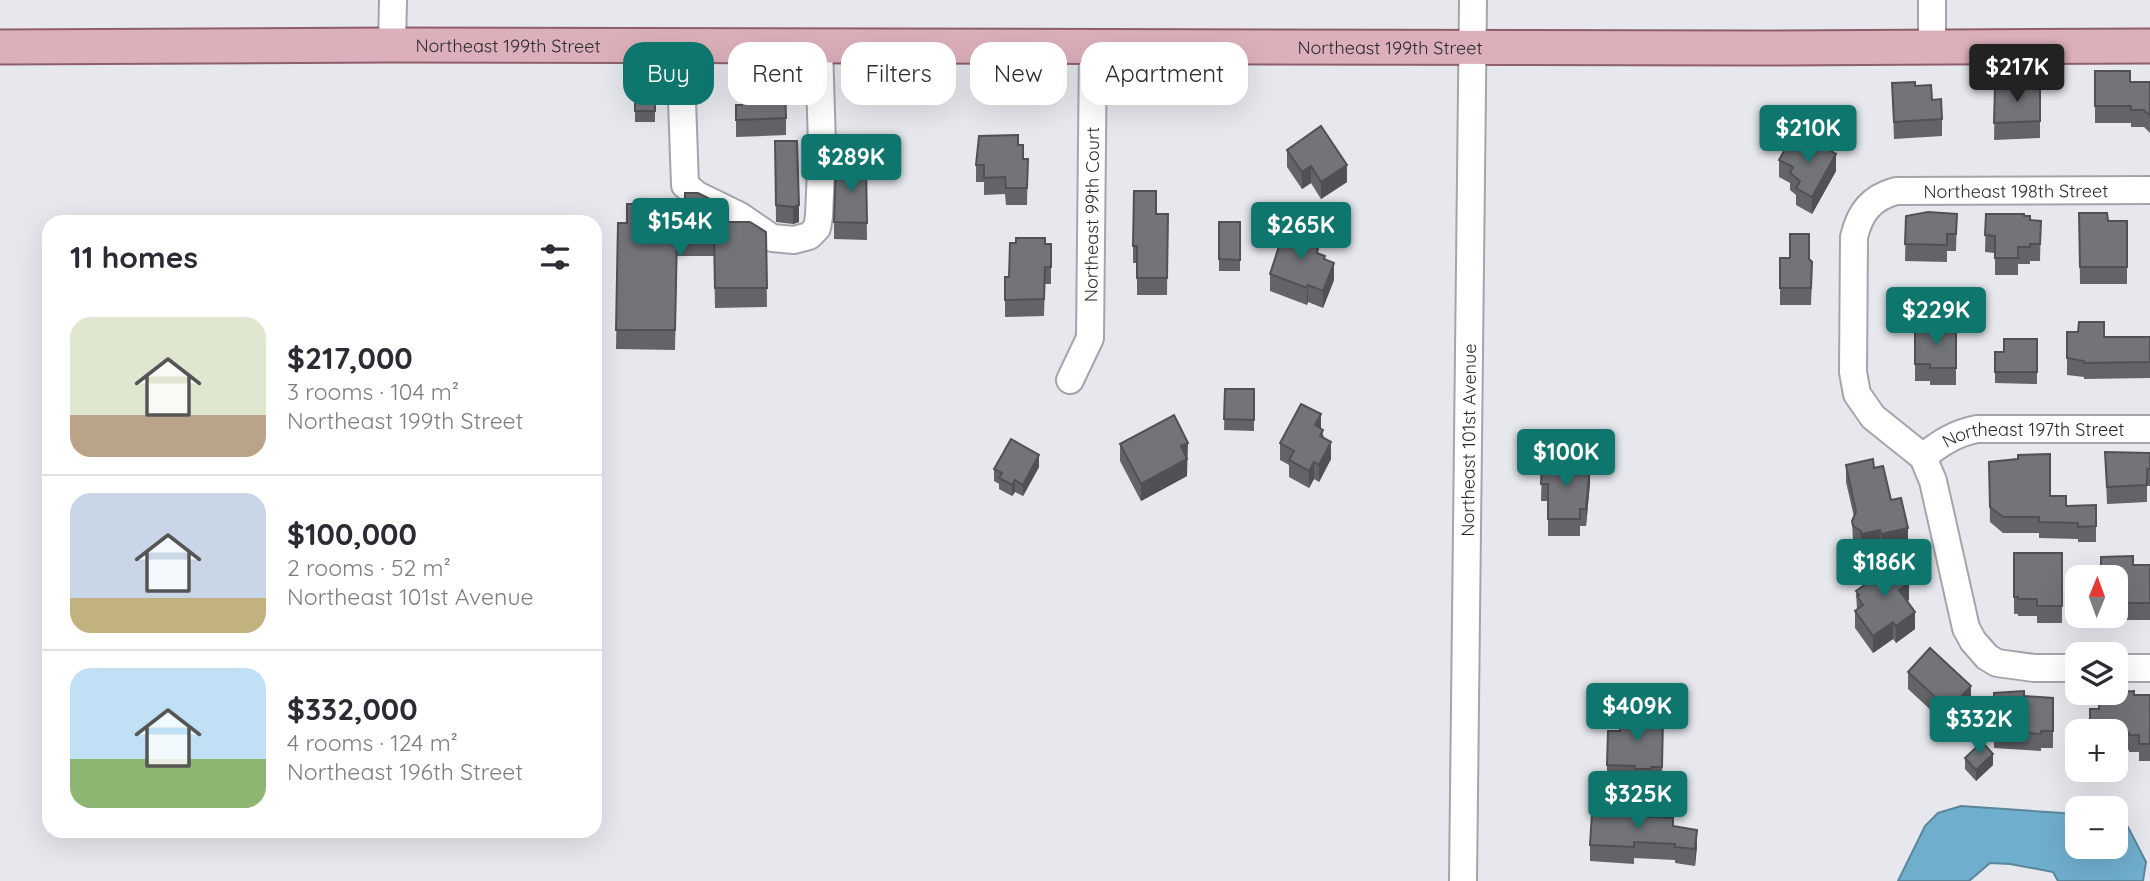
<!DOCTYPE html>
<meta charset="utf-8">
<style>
:root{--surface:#fff;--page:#f2f2f3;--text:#2b2b33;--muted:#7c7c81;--line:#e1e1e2;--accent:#0f766e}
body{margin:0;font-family:Quicksand,sans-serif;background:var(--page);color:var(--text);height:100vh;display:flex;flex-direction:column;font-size:26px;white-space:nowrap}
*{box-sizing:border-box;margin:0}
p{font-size:23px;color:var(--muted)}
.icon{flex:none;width:38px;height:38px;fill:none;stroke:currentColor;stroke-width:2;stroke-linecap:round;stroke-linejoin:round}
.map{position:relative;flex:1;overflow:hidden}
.details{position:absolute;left:42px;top:215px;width:560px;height:623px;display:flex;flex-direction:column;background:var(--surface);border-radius:21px;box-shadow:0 7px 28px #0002}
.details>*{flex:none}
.guide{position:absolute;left:623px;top:42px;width:665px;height:63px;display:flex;gap:14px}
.needle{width:46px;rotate:1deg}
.fabs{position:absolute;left:2065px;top:565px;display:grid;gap:14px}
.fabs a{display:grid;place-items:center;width:63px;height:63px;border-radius:14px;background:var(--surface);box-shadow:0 7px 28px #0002;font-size:35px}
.price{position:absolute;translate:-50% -60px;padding:0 16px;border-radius:7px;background:var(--accent);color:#fff;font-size:23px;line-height:46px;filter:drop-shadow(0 2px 4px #0008)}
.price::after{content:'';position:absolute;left:50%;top:42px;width:21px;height:16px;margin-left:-10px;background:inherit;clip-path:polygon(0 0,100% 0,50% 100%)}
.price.active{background:#222;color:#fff}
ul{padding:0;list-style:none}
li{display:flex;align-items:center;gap:21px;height:175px;padding:0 28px}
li+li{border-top:2px solid var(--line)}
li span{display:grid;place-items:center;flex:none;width:196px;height:140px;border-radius:21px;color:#555}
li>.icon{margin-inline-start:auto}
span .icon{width:84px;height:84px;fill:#fffc;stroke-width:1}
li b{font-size:30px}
h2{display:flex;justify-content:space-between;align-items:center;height:84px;padding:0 28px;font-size:30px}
.pill{padding:0 24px;border-radius:21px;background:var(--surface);box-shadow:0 7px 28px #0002;font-size:24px;line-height:63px}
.pill.active{background:var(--accent);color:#fff}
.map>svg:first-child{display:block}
.water{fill:#70aecd;stroke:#5b869c;stroke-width:2}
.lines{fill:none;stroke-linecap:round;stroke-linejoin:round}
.minor-casing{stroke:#a4a5ab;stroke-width:30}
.major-casing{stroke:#8e5f6b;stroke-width:37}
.minor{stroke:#fff;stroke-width:26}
.major{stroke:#dcb0bb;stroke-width:33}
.wall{fill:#626468}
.shaded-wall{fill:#505155}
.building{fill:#727479;stroke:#505155;stroke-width:2}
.labels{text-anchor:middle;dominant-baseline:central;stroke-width:7;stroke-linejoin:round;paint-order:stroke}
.street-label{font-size:18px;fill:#29292b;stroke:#f4f5fb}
</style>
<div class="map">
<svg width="2150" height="881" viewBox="0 0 2150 881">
<rect width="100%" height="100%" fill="#e6e8ee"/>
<path class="water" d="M1961,806L2077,814V847H2116V821L2128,827L2146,862L2143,881H2058L2053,872L2010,864L1990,863L1969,881H1898L1925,826L1938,813Z"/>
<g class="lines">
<g class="minor-casing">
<g id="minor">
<path d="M392,45L393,0"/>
<path d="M680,45L685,185L697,195L740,216L772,238L794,240L809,236L817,228L819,216L822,146L819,46"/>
<path d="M1932,46V0"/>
<path id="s1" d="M1070,380L1090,338L1093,46"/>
<path id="s2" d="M1923,457C1940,443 1956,433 1977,429H2150"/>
<path id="s3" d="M2077,668H2034L1997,663L1987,657L1973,641L1966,628L1933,481L1923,457L1873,417L1857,394L1853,372L1854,237C1860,212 1871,198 1896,191L2150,190"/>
<path d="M2116,668H2150"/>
<path id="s4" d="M1463,881L1473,0"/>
</g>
</g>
<g class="major-casing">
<g id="major">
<path id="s5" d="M0,47L392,45L1759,48L2150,46"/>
</g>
</g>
<use href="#minor" class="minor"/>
<use href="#major" class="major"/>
</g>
<g class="wall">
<path d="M2095,71L2130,82H2150V133L2144,127H2131V123H2095Z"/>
<path d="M1892,83L1915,86L1932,100L1942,119V136L1894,139Z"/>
<path d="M741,84L786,118V135L736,137V105H741Z"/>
<path d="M1995,86L2040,87V138L1994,140Z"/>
<rect x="635" y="93" width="20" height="29"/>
<path d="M775,141L799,222L793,224L776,222Z"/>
<path d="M1018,145L1023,159H1028L1027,205H1006L1005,194L984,195V182H976V165Z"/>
<path d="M1287,150L1347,182L1321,199L1311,183L1302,189L1287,167Z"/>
<path d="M1779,160L1836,171L1812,214L1796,205V195L1790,190V183L1779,177Z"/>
<path d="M866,164L867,240L834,239V222Z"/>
<path d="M685,204L728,222L766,232L767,307L715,308L714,256H677L675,350L616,349L618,223H627Z"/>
<path d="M2079,213L2108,221H2127V284H2080Z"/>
<path d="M1156,214H1168L1167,295H1137V263H1133V246Z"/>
<path d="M1957,214L1956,251H1947V262L1905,261L1906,216Z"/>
<path d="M1986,214L2024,216L2030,220L2041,221L2040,261H2030V264H2018V275H1995V253L1985,252Z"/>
<rect x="1219" y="222" width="21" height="49"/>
<path d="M1045,244H1051V284H1045L1044,316L1005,317V277H1009Z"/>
<path d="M1307,244L1325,259L1334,280L1323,308L1308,302L1307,305L1270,291V274Z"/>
<path d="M1780,258L1809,259L1812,279L1811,305H1780Z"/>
<path d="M1915,327H1956V385H1930V381H1915Z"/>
<path d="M2067,332L2104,337H2150V378L2084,379V377L2067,375Z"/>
<path d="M2037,339V384L1995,383V352H2004Z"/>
<path d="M1225,389H1254V431L1224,430Z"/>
<path d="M1321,428L1331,459L1319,482L1314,479L1309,488L1289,477V465L1280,460V443Z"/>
<path d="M1120,444L1188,460H1187V476L1141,501L1120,461Z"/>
<path d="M2105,452L2150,453V486H2147V502L2107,504Z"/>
<path d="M1989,462L2066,506L2096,505V542H2078V539L2039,538V533H2003L1990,522Z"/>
<path d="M1542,463L1590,483L1586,526H1580V536H1548V501H1541Z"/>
<path d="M1846,465L1874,468L1891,500L1908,545L1881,551L1880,547L1861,551V548L1853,543L1852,521L1854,517L1846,482Z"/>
<path d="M1039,467L1023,496L1015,492L1012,496L999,489V484L994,481V469Z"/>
<path d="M2014,553H2062V623H2037V616H2018V614H2014Z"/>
<path d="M2133,565H2150V623V620H2124V614H2116V578Z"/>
<path d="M1875,572L1909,600L1907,601L1915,629L1896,643L1893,639L1873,653L1855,628V611L1857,610L1856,591L1875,577Z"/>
<path d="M1908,672L1971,703L1953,722L1950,719L1946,724L1908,689Z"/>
<path d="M1994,693L2053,698V748H2041V751L1994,748Z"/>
<path d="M2134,695H2150V761H2139V752H2129V750H2116V732L2099,709Z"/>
<path d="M1653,719H1663L1662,784H1651V786H1635V783L1607,782V765L1620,731L1624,728Z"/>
<path d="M1965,758L1993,765L1976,781L1965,769Z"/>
<path d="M1614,815L1673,826L1697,846L1695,866L1675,863V860L1634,858V864L1590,861V845Z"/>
</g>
<g class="shaded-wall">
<path d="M1836,154V171L1812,214V197Z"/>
<path d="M1347,165V182L1321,199V182Z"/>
<path d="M1311,166V183L1302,189V172Z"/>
<path d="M799,205V222L793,224V207Z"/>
<path d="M1334,263V280L1323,308V291Z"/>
<path d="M1308,285V302L1307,305V288Z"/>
<path d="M1321,414V431L1315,425Z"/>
<path d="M1331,442V459L1319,482V465Z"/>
<path d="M1188,443L1187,476L1141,501V484L1181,446Z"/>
<path d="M1039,455V467L1023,496V485Z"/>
<path d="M1314,462V479L1309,488V471Z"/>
<path d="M1590,466V483L1586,526V509Z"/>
<path d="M1015,480V492L1012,496V485Z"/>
<path d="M1908,528V545L1881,551V534Z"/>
<path d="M1880,530V547L1861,551V534Z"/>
<path d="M1909,583V600L1899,607V590Z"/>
<path d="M1915,612V629L1896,643V626Z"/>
<path d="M1893,622V639L1873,653V636Z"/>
<path d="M1971,686V703L1953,722V705Z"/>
<path d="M1950,702V719L1946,724V707Z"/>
<path d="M1993,754V765L1976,781V770Z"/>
<path d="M1697,830V846L1695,866V849Z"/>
</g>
<g class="building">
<path d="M2095,71H2130V82H2150V116L2144,110H2131V106H2095Z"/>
<path d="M1915,82V86L1931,85L1932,100L1941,99L1942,119L1894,122L1892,83Z"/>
<path d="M785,83L786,118L736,120V105H742L741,84Z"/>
<path d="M1995,86L2040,87V121L1994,123Z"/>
<rect x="635" y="93" width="20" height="18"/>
<path d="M1321,126L1347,165L1321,182L1311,166L1302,172L1287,150Z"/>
<path d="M1018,135V145H1023V159H1028L1027,188H1006L1005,177L984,178V165H976L979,136Z"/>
<path d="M1809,139L1836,154L1812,197L1796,188L1800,181L1790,173L1793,167L1779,160L1788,144L1801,151Z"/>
<path d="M775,141H797L799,205L793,207L776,205Z"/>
<path d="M866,164L867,223L834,222L836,165Z"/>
<path d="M1134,191H1156V214H1168L1167,278H1137V246H1133Z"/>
<path d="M685,193H698L728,208V222H750L766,232L767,288H715L714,236H677L675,330H616L618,223H627V204H685Z"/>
<path d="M1928,212L1957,214L1956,234H1947V245L1905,244L1906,216Z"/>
<path d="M2079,213H2107L2108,221H2127V267H2080Z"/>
<path d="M1986,214H2024V216H2030V220L2041,221L2040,244H2030V247H2018V258H1995V236L1985,235Z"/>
<path d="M1219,222H1240V260L1219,259Z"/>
<path d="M1285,228L1307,237L1305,243L1318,248L1317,253L1325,256L1324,259L1334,263L1323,291L1308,285L1307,288L1270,274Z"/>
<path d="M1790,234H1809V259L1812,262L1811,288H1780V258H1790Z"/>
<path d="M1016,238H1045V244H1051V267H1045L1044,299L1005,300V277H1009L1010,243H1016Z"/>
<path d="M2079,322H2104V337H2150V362L2084,363V361L2067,358V332H2078Z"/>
<path d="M1915,327H1956V368H1930V364H1915Z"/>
<path d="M2004,339H2037V372H1995V352H2004Z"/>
<path d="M1225,389H1254V420L1224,419Z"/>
<path d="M1301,404L1321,414L1315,425L1323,430L1320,436L1331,442L1319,465L1314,462L1309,471L1289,460L1294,451L1280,443Z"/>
<path d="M1174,415L1188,443L1181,446L1187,459L1141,484L1120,444Z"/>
<path d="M1011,439L1039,455L1023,485L1015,480L1012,485L999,478L1002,473L994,469Z"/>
<path d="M2105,452L2150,453V469H2147V485L2107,487Z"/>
<path d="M2050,454V496H2066V506L2096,505V526L2078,527V523L2039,522V517H2003L1990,507L1989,462L2018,459V455Z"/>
<path d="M1873,459L1874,468L1883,466L1891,500L1901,498L1908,528L1881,534L1880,530L1861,534V531L1853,526L1852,521L1856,512L1846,465Z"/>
<path d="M1542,463H1578L1590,466L1586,509H1580V519H1548V484H1541Z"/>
<path d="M2014,553H2062V606H2037V599H2018V597H2014Z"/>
<path d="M2133,556V565H2150V603H2124L2125,597H2116V578H2101V557Z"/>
<path d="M1894,559L1909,583L1899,590L1915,612L1896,626L1893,622L1873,636L1855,611L1863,605L1857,596L1859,595L1856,591L1877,576L1875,572Z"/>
<path d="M1930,648L1971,686L1953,705L1950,702L1946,707L1908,672Z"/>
<path d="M2024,691V696L2053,698V731H2041V734L1994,731V693Z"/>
<path d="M2134,691V695H2150V744H2139V735H2129V733L2090,732V709H2099V693Z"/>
<path d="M1625,716H1653V719H1663L1662,767H1651V769H1635V766L1607,765L1608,731H1620V728H1624Z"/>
<path d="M1982,742L1993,754L1976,770L1965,758Z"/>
<path d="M1601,810L1614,811V815L1673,818V826L1697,830L1695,849L1675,847V844L1634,842V847L1590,845L1592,813L1601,814Z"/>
</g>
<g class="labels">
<g class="street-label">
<text stroke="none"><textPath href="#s5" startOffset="508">Northeast 199th Street</textPath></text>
<text stroke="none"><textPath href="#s5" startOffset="1390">Northeast 199th Street</textPath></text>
<text stroke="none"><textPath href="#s3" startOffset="740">Northeast 198th Street</textPath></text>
<text stroke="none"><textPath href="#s1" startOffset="170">Northeast 99th Court</textPath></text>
<text stroke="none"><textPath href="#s2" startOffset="117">Northeast 197th Street</textPath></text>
<text stroke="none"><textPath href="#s4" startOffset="441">Northeast 101st Avenue</textPath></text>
</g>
</g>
</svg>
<div class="fabs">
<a><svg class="needle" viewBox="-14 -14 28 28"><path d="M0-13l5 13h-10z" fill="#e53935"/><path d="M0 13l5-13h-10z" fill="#7c7c81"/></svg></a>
<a><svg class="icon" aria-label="layers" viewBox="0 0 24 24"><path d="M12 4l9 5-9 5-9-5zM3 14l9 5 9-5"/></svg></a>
<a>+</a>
<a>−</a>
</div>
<b class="price active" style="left:2017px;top:104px">$217K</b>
<b class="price" style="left:1808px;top:165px">$210K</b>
<b class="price" style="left:851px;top:194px">$289K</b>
<b class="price" style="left:680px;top:258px">$154K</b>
<b class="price" style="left:1301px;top:262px">$265K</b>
<b class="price" style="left:1936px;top:347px">$229K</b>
<b class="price" style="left:1566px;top:489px">$100K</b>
<b class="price" style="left:1884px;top:599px">$186K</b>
<b class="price" style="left:1637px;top:743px">$409K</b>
<b class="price" style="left:1979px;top:756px">$332K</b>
<b class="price" style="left:1638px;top:831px">$325K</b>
<div class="guide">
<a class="pill active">Buy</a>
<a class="pill">Rent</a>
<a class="pill">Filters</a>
<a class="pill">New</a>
<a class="pill">Apartment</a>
</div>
<section class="details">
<h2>11 homes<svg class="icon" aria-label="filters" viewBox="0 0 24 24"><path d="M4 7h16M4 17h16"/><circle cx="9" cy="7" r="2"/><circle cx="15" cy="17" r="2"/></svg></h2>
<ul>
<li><span style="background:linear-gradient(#dfe7d0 70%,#b9a48a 0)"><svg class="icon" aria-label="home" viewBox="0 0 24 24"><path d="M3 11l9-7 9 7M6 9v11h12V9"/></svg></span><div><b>$217,000</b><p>3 rooms · 104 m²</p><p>Northeast 199th Street</p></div></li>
<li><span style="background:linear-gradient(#c9d6e8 75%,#c2b280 0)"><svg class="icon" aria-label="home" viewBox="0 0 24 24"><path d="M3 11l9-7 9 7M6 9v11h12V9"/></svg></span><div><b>$100,000</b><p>2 rooms · 52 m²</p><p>Northeast 101st Avenue</p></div></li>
<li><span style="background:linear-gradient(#bfe0f5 65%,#8fb573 0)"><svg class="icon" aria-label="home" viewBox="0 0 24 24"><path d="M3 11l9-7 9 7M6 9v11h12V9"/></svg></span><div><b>$332,000</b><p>4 rooms · 124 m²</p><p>Northeast 196th Street</p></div></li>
</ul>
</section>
</div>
